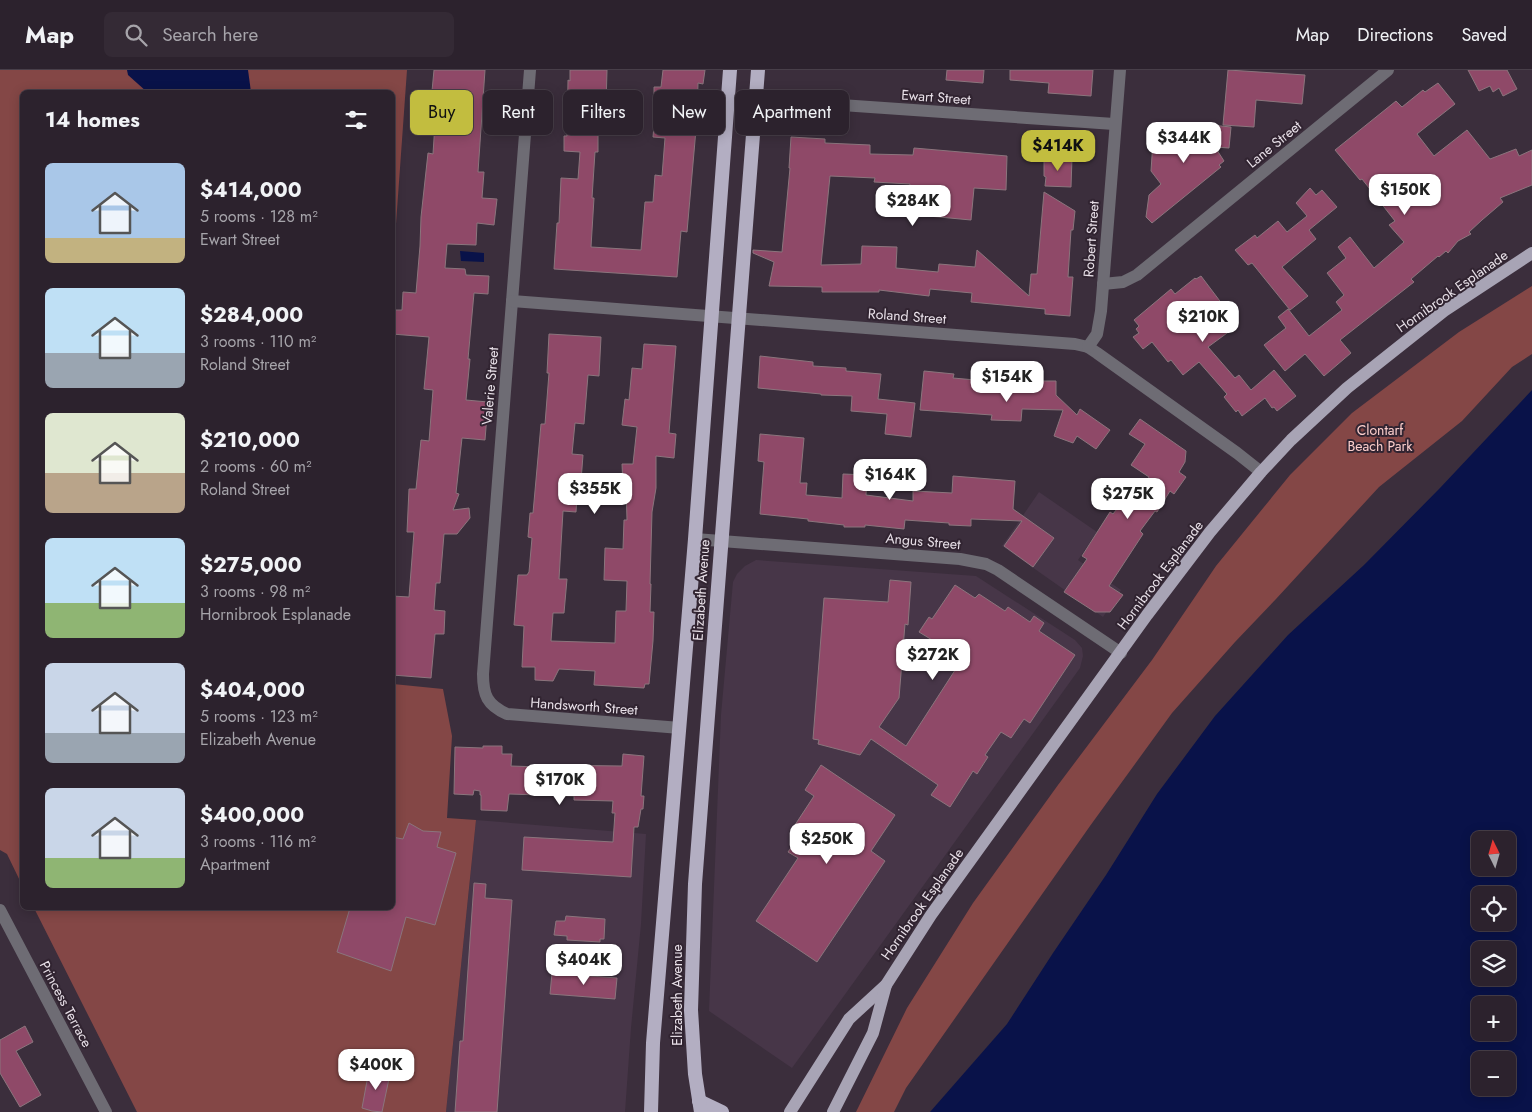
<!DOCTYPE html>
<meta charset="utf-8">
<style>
:root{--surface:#2c222d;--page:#342a35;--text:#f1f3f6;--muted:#a6a4aa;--line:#483f49;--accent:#c2bd3f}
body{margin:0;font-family:Jost,sans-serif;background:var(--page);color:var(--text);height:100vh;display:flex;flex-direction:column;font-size:19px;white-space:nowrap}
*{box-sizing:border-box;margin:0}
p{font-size:16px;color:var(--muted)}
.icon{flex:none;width:28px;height:28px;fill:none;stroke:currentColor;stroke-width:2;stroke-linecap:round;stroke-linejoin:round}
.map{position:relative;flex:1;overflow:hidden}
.side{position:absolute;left:20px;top:20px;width:375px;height:820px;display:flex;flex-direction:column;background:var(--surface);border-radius:8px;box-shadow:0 2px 12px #0003,0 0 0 1px var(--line)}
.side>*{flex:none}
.hud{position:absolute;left:410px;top:20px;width:475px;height:45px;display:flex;gap:10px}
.needle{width:32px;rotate:355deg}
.buttons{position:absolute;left:1471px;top:761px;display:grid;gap:10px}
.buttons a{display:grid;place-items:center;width:45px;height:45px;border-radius:8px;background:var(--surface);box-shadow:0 2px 12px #0003,0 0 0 1px var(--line);font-size:25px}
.price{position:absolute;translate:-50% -42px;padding:0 11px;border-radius:10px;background:#fff;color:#222;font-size:16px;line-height:32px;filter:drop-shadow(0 1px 2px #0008)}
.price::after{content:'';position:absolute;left:50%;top:30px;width:15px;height:11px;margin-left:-8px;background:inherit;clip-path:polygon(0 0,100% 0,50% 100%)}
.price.active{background:var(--accent);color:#111}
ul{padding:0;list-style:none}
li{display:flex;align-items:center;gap:15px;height:125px;padding:0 25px}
li span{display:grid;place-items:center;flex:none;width:140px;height:100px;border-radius:8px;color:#555}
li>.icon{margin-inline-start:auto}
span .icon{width:60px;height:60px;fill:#fffc;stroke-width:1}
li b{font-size:21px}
h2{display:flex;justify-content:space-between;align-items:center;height:60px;padding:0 25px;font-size:21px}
.chip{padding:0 18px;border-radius:8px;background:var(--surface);box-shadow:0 2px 12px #0003,0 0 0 1px var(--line);font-size:18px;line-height:45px}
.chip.active{background:var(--accent);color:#111}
header{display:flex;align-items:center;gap:30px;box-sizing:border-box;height:70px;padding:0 25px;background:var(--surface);border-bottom:1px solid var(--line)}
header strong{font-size:24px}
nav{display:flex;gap:28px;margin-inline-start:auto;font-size:18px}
.search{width:350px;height:45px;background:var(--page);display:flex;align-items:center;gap:12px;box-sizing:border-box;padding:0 18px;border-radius:8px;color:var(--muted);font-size:19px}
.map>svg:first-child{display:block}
.built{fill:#473648}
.green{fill:#844746}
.water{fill:#091249;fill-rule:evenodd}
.building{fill:#8f4968;stroke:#8b757d}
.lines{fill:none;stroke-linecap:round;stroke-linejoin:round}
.minor{stroke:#6e6c74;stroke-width:12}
.primary{stroke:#a8a4b5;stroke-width:12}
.trunk{stroke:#b3aec2;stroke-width:14}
.labels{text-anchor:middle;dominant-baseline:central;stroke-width:4;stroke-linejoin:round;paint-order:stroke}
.street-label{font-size:14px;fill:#e8e0e8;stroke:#312431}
.park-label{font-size:14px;fill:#fdcfcc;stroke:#312431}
</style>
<header>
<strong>Map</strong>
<div class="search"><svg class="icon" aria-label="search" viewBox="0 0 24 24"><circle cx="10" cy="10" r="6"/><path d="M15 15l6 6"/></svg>Search here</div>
<nav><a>Map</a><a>Directions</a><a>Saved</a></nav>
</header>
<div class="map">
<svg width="1532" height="1042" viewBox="0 0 1532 1042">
<rect width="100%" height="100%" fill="#3b2e3c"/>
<g class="built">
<path d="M1039,422L1097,462L1078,490L1121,520L1103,547L1002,476Z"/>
<path d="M756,490L976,506L1075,570L1082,578L1083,586L1080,598L792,998L709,941L721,645L733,512L737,504L745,496Z"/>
<path d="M476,750L646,764L641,854L631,958L625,1042H446Z"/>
</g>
<g class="green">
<path d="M0,0H407L393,196L392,22H22V815L7,784L0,780Z"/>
<path d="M1532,216V284L1512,297L1462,351L1379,417L1276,529L1235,572L1172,643L1090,756L906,1018L894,1042H856L907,938L973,833L1058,715L1152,590L1216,496L1290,405L1352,343L1459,262Z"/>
<path d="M393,614L443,619L452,666L447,748L476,750L446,1042H137L34,838H392Z"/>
</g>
<g class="water">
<path d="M127,0H248L251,22H147L128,5Z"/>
<path d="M460,181L484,183V192L461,191Z"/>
<path d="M1532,320V1042H930L1007,954L1053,883L1106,805L1157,724L1215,646L1288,565L1364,495L1440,418ZM1480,770H1508V798H1480ZM1480,825H1508V852H1480ZM1480,880H1508V908H1480ZM1480,935H1508V962H1480ZM1480,990H1508V1018H1480Z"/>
</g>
<g class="building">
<path d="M434,0H485L478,102H484L482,128L497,129L494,155L477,153L476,175L447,174L445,198L465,199L466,205L489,206L488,224L474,223L468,289H470L466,330L488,332L485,370L462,368L456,423L459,424L453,440L469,438L470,448L457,464H444L440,513H436L434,540L445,541L444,564H435L431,608L392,605V526L409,527L414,462H407L409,419H416L421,370L429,371L433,320L424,319L429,267L392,264V240H402L403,222L416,223L420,176L421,147L428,83L433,84L437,21H432Z"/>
<path d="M570,0H607L606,36L598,35V82H595L592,128H594L591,177L641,180L645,132H653L655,105L662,106L665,68L653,67L656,32H654V17H661L663,0H705L703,14L698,13L697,48L687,162L681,161L677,207L554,199L557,153H559L561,108L578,109L580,82L564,81V66H567L568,10L570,11Z"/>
<path d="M947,0H984L983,13L946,10Z"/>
<path d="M1010,0H1093L1091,26L1048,23L1049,13L1010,10Z"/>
<path d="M1228,0L1305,5L1302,34L1256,30L1254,57L1223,55Z"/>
<path d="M1468,0H1507L1517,19L1503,26L1499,18L1493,22L1490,16L1479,21Z"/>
<path d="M1438,13L1455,34L1417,64L1434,86L1467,60L1490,89L1516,79L1519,86L1532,80V115L1500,128L1503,132L1482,150L1469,162L1471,164L1458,171L1448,183L1446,181L1439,187L1438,186L1411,209L1414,212L1340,270L1351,283L1324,306L1305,284L1285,301L1264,275L1286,258L1278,247L1288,239L1309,266L1342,240L1336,232L1344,225L1327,203L1346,188L1338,177L1350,167L1374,198L1404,172L1389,155L1395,151L1362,109L1360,110L1335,80L1396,31L1402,37L1423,20L1425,22Z"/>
<path d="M1200,54L1231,57L1229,78L1215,77L1224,91L1219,95L1221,97L1152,153L1146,147L1149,125L1161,114L1151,101L1153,71L1165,72L1167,55L1200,58Z"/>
<path d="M791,67L825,69V73L870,75V84L913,85L914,78L1007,86L1006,120L974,118L971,150L907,144L910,114L874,112L875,108L830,106L821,195L861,194L862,176L897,177L896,198L938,202L939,194L975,197L977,180L1029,226L1031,204H1037L1044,122L1075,141L1073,160H1071L1068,207H1073L1070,246L1045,244V239L971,232L972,223L930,219L929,226L879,220V222H822V217L769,216L774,192L753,183V180L782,182L790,98H789Z"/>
<path d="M1044,87L1072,88L1071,117L1045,116L1046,107L1044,106Z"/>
<path d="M1310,118L1316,125L1322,120L1337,137L1309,160L1316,169L1282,197L1308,226L1290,240L1252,193L1248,195L1235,180L1255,165L1257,168L1278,151L1287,162L1307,146L1296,133Z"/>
<path d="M1201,206L1238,255L1208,277L1235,308L1239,305L1251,320L1274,300L1296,326L1277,341L1274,337L1272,338L1265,328L1242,346L1238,340L1236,342L1224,327L1227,324L1199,292L1183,305L1171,290L1168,292L1152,272L1143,279L1133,267L1139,263L1136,259L1139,256L1134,250L1171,219L1175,224L1195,208L1196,209Z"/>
<path d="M549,264L601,267L599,306L588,305L584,354L575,353L572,384L583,385L581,411H578L576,442L563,441L559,509H567L564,543H553L551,571L615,573L616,541H626L627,511L604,510L605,478L623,479L624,450H627L626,415H623L622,394H633L637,357L622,355L625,329L629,330L632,298L642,299L644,274L676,276L669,363L676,364L674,388L656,386V418L652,442L650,514H651L650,542H654L653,571L649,614H645L644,618L594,615L595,601L559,599L553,611L535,610V597H522L524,556L514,555L518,505H527L529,502L532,468L528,467L530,443H533L541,354H545L549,303H547Z"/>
<path d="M760,286L813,292V296L846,298V301L881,304L878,329L915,333L911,367L885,364L887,344L851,341L852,326L821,325V324L758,318Z"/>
<path d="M924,301L954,304L953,308L1009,313V311H1056V325L1077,345L1080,339L1110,360L1096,379L1077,366L1073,373L1054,366L1063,340L1022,339L1021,351L991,350L992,345L920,340Z"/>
<path d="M1140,349L1186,381L1185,392L1179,402L1186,407L1174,424L1170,421L1157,442L1155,441L1140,461L1143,464L1109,516L1123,525L1110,542H1095L1064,522L1087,489L1082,486L1110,442L1113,444L1128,425L1134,430L1149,407L1131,395L1145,374L1129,364Z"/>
<path d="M760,364L804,368L800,413H807L806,425L842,428L843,404L867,405L866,425L913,431V421L952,423L953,406L1015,411L1013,439L1054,468L1033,497L1004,476L1022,451L971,449V456L949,455V453L905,450L904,459L865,455V457H844V455L808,451V449L760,444L764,392L758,391Z"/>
<path d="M890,510L911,512L908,555L905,554L899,628L879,657L906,676L959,594L940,581L942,576L919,562L929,547L932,549L955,515L975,528L979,524L1005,541L1008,537L1030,552L1034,546L1044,553L1039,561L1075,585L1030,653L1024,649L1011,668L1001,662L985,685L988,687L977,704L973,701L950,737L931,725L938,715L871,669L860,685L818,674L819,670L813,669L824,528L888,532Z"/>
<path d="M483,676H502V684H512L511,696L541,697V695L622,696L623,684L644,686L641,726H644L643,739H641L638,757H634L631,807L522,800L524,767L613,772L615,743H612L613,731L574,730V726L509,724L507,741L481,740V725H480V721L474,720L473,725L454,724L455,677L483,678Z"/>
<path d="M821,695L895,745L871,781L885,791L817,892L756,851L798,788L788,782L801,763L793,758L814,726L805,720Z"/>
<path d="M409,753L423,761L441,762L437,777L456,783L435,855L406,847L391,901L337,882L350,838H392V767L403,769Z"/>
<path d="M474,813L486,814L485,828L512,830L497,1042H455L460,971H463Z"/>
<path d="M566,846L605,849L604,869H600V872L567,870V866L554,865L556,851H565Z"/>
<path d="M552,903L617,908L615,929L550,924Z"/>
<path d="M25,956L33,972L16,981L41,1025L20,1037L0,1003V970Z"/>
<path d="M369,1000L390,1004L382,1042L372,1041L362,1038Z"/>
</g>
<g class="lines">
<g class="minor">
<path d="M530,0L483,604C483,625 487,635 507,644L680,658"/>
<path d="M756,29L1114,54"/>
<path d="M1103,214L1123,212L1137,205L1388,0"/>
<path d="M512,231L1075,274L1088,277L1097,283L1237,383L1261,402"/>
<path d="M1088,277L1097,264L1101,241L1120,0"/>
<path d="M695,469L960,489L986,494L998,500L1121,583"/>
<path d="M0,840L106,1042"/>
</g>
<g class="primary">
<path d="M790,1042L849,949L886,915L931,845L1147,545L1210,462L1261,402L1291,370L1347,318L1444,241L1532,183"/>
<path d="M833,1042L873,963L886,915"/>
</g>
<g class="trunk">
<path d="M699,1031L722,1042"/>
<path d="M651,1042L653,973L695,469L730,0"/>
<path d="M701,1042L695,1004L691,940L695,814L758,0"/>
</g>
</g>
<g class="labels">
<g class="street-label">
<text transform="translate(936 27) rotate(4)">Ewart Street</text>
<text transform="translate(1274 74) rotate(-39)">Lane Street</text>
<text transform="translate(1091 169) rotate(-86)">Robert Street</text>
<text transform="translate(1452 221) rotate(-35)">Hornibrook Esplanade</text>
<text transform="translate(907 246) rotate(4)">Roland Street</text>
<text transform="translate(490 316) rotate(-85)">Valerie Street</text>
<text transform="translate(923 471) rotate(5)">Angus Street</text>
<text transform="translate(1160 505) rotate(-53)">Hornibrook Esplanade</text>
<text transform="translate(701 520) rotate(-86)">Elizabeth Avenue</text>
<text transform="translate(584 636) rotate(4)">Handsworth Street</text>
<text transform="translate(922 834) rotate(-55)">Hornibrook Esplanade</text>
<text transform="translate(677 925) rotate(-90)">Elizabeth Avenue</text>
<text transform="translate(66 934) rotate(62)">Princess Terrace</text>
</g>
<g class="park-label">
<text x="1380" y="360">Clontarf<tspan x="1380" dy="16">Beach Park</tspan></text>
</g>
</g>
</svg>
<div class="buttons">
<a><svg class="needle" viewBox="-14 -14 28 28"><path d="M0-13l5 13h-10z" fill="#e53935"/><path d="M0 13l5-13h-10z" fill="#a6a4aa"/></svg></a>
<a><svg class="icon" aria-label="locate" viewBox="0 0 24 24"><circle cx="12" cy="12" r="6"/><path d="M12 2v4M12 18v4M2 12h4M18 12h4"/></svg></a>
<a><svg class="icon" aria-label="layers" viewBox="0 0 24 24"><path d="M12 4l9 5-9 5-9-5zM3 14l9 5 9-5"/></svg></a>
<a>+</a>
<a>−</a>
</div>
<b class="price" style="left:1184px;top:94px">$344K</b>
<b class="price active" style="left:1058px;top:102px">$414K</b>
<b class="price" style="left:1405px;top:146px">$150K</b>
<b class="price" style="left:913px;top:157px">$284K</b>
<b class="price" style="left:1203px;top:273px">$210K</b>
<b class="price" style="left:1007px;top:333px">$154K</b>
<b class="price" style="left:890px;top:431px">$164K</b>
<b class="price" style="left:595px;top:445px">$355K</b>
<b class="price" style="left:1128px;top:450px">$275K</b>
<b class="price" style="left:933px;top:611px">$272K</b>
<b class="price" style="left:560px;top:736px">$170K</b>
<b class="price" style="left:827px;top:795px">$250K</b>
<b class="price" style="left:584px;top:916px">$404K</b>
<b class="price" style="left:376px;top:1021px">$400K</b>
<div class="hud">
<a class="chip active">Buy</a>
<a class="chip">Rent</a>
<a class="chip">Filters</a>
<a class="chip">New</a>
<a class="chip">Apartment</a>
</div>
<section class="side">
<h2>14 homes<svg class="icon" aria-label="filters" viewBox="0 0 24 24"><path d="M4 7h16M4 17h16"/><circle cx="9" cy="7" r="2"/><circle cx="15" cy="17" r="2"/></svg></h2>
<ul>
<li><span style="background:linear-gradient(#a9c7e8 75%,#c2b280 0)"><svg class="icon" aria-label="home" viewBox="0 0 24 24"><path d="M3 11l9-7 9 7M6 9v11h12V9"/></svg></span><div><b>$414,000</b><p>5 rooms · 128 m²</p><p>Ewart Street</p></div></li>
<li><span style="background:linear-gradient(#bfe0f5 65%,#9aa5b1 0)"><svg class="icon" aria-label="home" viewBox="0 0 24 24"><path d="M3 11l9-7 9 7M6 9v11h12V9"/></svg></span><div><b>$284,000</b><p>3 rooms · 110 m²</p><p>Roland Street</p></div></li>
<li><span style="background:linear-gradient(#dfe7d0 60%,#b9a48a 0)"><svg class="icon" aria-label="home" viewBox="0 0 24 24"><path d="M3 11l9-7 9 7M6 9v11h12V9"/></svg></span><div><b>$210,000</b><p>2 rooms · 60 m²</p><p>Roland Street</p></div></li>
<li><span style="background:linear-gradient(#bfe0f5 65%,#8fb573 0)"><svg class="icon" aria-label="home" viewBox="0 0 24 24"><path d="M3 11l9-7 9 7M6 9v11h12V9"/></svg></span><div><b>$275,000</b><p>3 rooms · 98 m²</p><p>Hornibrook Esplanade</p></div></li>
<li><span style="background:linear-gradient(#c9d6e8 70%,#9aa5b1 0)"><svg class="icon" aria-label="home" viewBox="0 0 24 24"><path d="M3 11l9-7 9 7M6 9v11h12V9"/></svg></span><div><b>$404,000</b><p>5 rooms · 123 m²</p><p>Elizabeth Avenue</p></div></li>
<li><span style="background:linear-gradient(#c9d6e8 70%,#8fb573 0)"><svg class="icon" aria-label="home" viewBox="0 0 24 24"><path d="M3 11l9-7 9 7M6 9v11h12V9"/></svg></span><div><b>$400,000</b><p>3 rooms · 116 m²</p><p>Apartment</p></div></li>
</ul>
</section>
</div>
